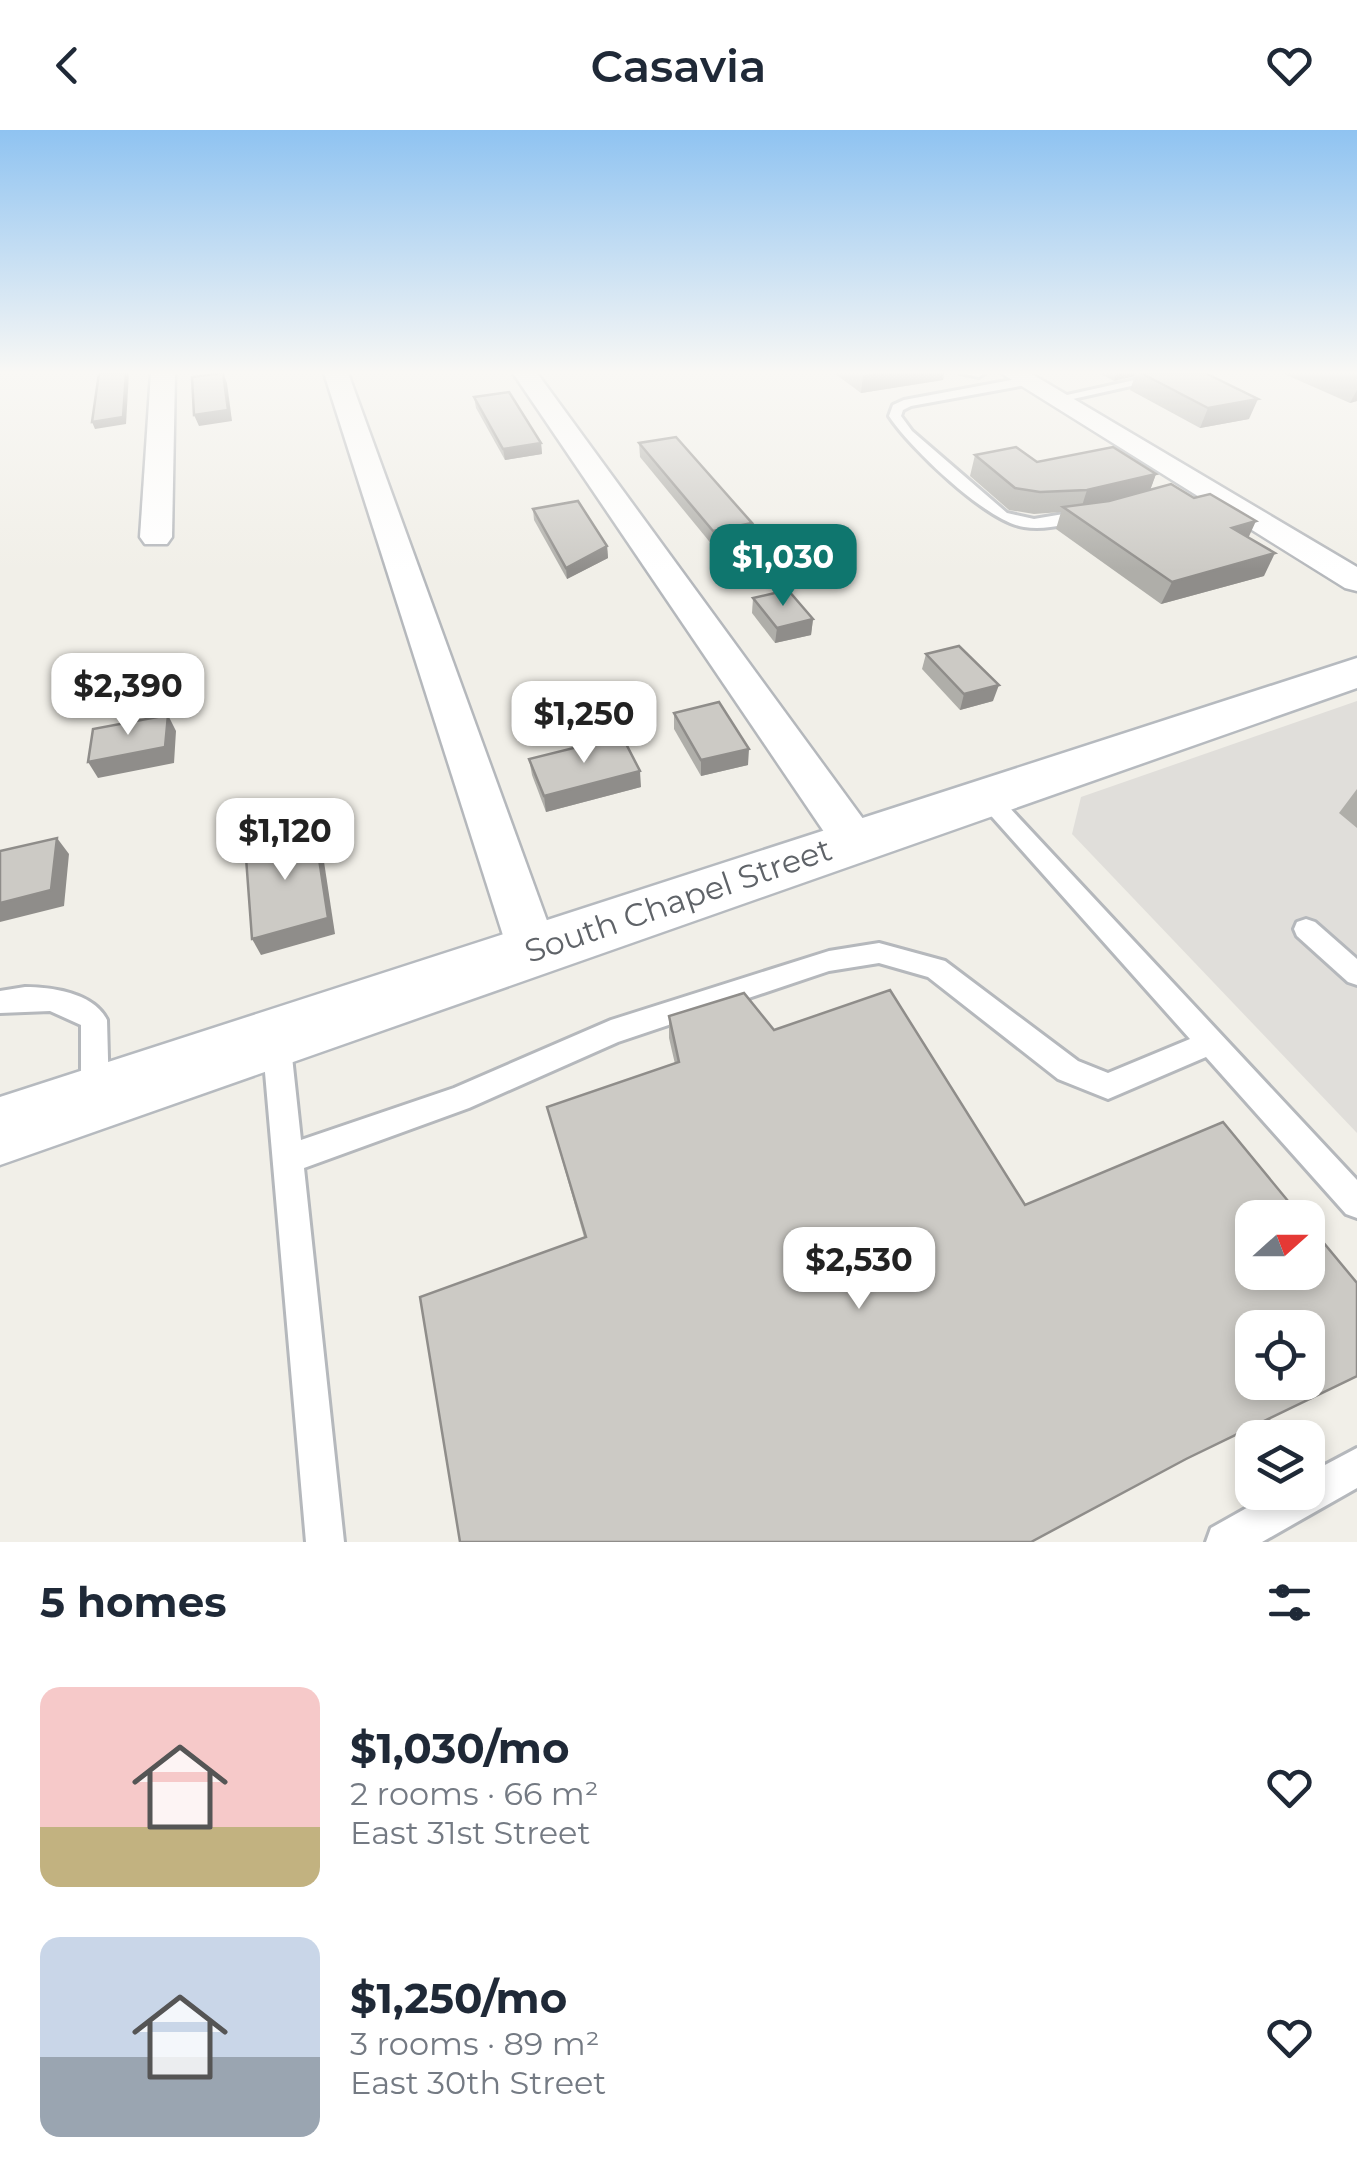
<!DOCTYPE html>
<meta charset="utf-8">
<style>
:root{--surface:#fff;--page:#f2f2f3;--text:#1f2937;--muted:#747a83;--accent:#0f766e}
body{margin:0;font-family:Montserrat,sans-serif;background:var(--page);color:var(--text);height:100vh;display:flex;flex-direction:column;font-size:38px;white-space:nowrap}
*{box-sizing:border-box;margin:0}
p{font-size:32px;color:var(--muted)}
.icon{flex:none;width:55px;height:55px;fill:none;stroke:currentColor;stroke-width:2;stroke-linecap:round;stroke-linejoin:round}
.map{position:relative;height:1412px;overflow:hidden}
.sheet{display:flex;flex-direction:column;background:var(--surface);flex:1}
.sheet>*{flex:none}
.needle{width:65px;rotate:69deg}
.buttons{position:absolute;left:1235px;top:1070px;display:grid;gap:20px}
.buttons a{display:grid;place-items:center;width:90px;height:90px;border-radius:20px;background:var(--surface);box-shadow:0 5px 15px #0003;font-size:50px}
.price{position:absolute;translate:-50% -85px;padding:0 22px;border-radius:20px;background:#fff;color:#222;font-size:32px;line-height:65px;filter:drop-shadow(0 2px 5px #0008)}
.price::after{content:'';position:absolute;left:50%;top:60px;width:30px;height:22px;margin-left:-15px;background:inherit;clip-path:polygon(0 0,100% 0,50% 100%)}
.price.current{background:var(--accent);color:#fff}
ul{padding:0;list-style:none}
li{display:flex;align-items:center;gap:30px;height:250px;padding:0 40px}
li span{display:grid;place-items:center;flex:none;width:280px;height:200px;border-radius:20px;color:#555}
li>.icon{margin-inline-start:auto}
span .icon{width:120px;height:120px;fill:#fffc;stroke-width:1}
li b{font-size:42px}
h2{display:flex;justify-content:space-between;align-items:center;height:120px;padding:0 40px;font-size:42px}
header{display:flex;justify-content:space-between;align-items:center;height:130px;padding:0 40px;background:var(--surface);font-size:45px;font-weight:600}
.map>svg:first-child{display:block}
.industrial{fill:#e0deda}
.lines{fill:none;stroke-linecap:round;stroke-linejoin:round}
.lane-casing{stroke:#b5b8bc;stroke-width:6}
.street-casing{stroke:#b5b8bc;stroke-width:5}
.secondary-casing{stroke:#b6babf;stroke-width:5}
.lane{fill:#fff;fill-rule:evenodd}
.street{fill:#fff;fill-rule:evenodd}
.secondary{fill:#fff;fill-rule:evenodd}
.wall{fill:#afaea9}
.shaded-wall{fill:#8f8d8a}
.building{fill:#cccac5;stroke:#8f8d8a;stroke-width:2.5;fill-rule:evenodd}
.labels{text-anchor:middle;dominant-baseline:central;stroke-width:9;stroke-linejoin:round;paint-order:stroke}
.street-label{font-size:32px;fill:#5f6368;stroke:#fff}
</style>
<header><svg class="icon" aria-label="back" viewBox="0 0 24 24"><path d="M15 5l-7 7 7 7"/></svg>Casavia<svg class="icon" aria-label="heart" viewBox="0 0 24 24"><path d="M12 20l-8-8c-3-5 5-10 8-4 3-6 11-1 8 4z"/></svg></header>
<div class="map">
<svg width="1357" height="1412" viewBox="0 0 1357 1412">
<rect width="100%" height="100%" fill="#f1efe8"/>
<path class="industrial" d="M1357,571V1003L1072,704L1081,667Z"/>
<g class="lines">
<g class="lane-casing">
<g id="lane">
<path d="M960,243H985L979,247Z"/>
<path d="M1166,243H1189L1055,273L1049,269Z"/>
<path d="M1027,247L1033,251L1031,254L911,276L903,280L901,286L912,301L1007,383L1034,389L1087,380L1095,385L1092,388C1070,393 1046,401 1024,397C987,392 909,317 889,286L893,275L904,270Z"/>
<path d="M985,657L993,660L1357,1050V1088L1346,1084L1206,927L1108,969L1058,949L928,847L879,833L829,841L618,912L469,978L304,1038L344,1412H306L262,908L266,900L276,896L286,900L290,908L301,1010L454,958L611,890L829,821L879,813L945,831L1078,931L1108,943L1190,909L977,670L974,665L977,660Z"/>
<path d="M1306,789L1315,792L1357,829V855L1348,852L1297,806L1294,799L1297,792Z"/>
<path d="M25,857C52,857 94,863 107,890L109,966L105,975L95,979L85,975L81,966V895L50,881L0,883V861Z"/>
<path d="M1357,1318V1358L1262,1412H1206L1211,1398L1275,1362H1308V1344Z"/>
</g>
</g>
<g class="street-casing">
<g id="street">
<path d="M151,243H175L172,407L167,414H145L140,407Z"/>
<path d="M324,243H348L558,821L551,836L533,842L515,836L508,821Z"/>
<path d="M513,243H537L869,697L876,709L869,721L853,726L837,721Z"/>
<path d="M1001,243H1030L1357,437V461L1345,458Z"/>
</g>
</g>
<g class="secondary-casing">
<path id="secondary" d="M1357,528V558L0,1035V967Z"/>
</g>
<use href="#lane" class="lane"/>
<use href="#street" class="street"/>
<use href="#secondary" class="secondary"/>
</g>
<g class="wall">
<path d="M834,243H944L943,250L861,263Z"/>
<path d="M1099,243H1205L1249,289L1200,298L1130,260L1135,246L1114,251Z"/>
<path d="M1282,243H1357V271L1350,273Z"/>
<path d="M474,267L541,313L542,324L505,330L476,278Z"/>
<path d="M639,313L752,393L751,408L713,416L640,327Z"/>
<path d="M975,325L1156,344L1150,360L1249,407L1264,446L1161,474L1056,399L1061,382L1034,384L1009,380L970,346Z"/>
<path d="M533,379L607,416L608,428L567,449L534,390Z"/>
<path d="M753,468L813,489L811,505L775,513L752,483Z"/>
<path d="M926,524L993,571L960,580L922,539Z"/>
<path d="M674,583L748,635L701,646L674,599Z"/>
<path d="M529,629L641,657L546,682L532,645Z"/>
<path d="M1357,659V698L1339,683Z"/>
<path d="M669,886L774,900L1025,1075L1302,1088L584,1107L547,977L675,934L669,908Z"/>
</g>
<g class="shaded-wall">
<path d="M126,243H129L126,294L95,299L92,292Z"/>
<path d="M223,243L227,253L232,291L199,296L194,285Z"/>
<path d="M877,243H944L943,250L861,263L863,245Z"/>
<path d="M1116,243H1136L1135,246L1114,251Z"/>
<path d="M1357,260V271L1350,273Z"/>
<path d="M1258,269L1249,289L1200,298L1208,278Z"/>
<path d="M541,313L542,324L505,330L503,319Z"/>
<path d="M1156,344L1148,366L1080,382L1087,360Z"/>
<path d="M1256,391L1246,413L1232,398Z"/>
<path d="M752,393L751,408L713,416V401Z"/>
<path d="M607,416L608,428L567,449L566,438Z"/>
<path d="M1275,423L1264,446L1161,474L1172,452Z"/>
<path d="M813,489L811,505L775,513L777,498Z"/>
<path d="M999,555L993,571L960,580L964,564Z"/>
<path d="M168,585L176,601L174,633L98,648L88,632Z"/>
<path d="M749,619L748,635L701,646V630Z"/>
<path d="M640,641L641,657L546,682L544,666Z"/>
<path d="M314,696L321,712L335,804L261,825L252,809Z"/>
<path d="M57,708L69,724L64,776L0,792V773Z"/>
</g>
<g class="building">
<path d="M99,243H126L123,287L92,292Z"/>
<path d="M223,243L228,280L194,285L192,247Z"/>
<path d="M1141,243H1205L1258,269L1208,278Z"/>
<path d="M509,262L541,313L503,319L474,267Z"/>
<path d="M676,307L752,393L713,401L639,313Z"/>
<path d="M1016,317L1037,332L1113,317L1156,344L1087,360L1040,362L1015,358L975,325Z"/>
<path d="M1171,354L1194,368L1210,364L1256,391L1232,398L1275,423L1172,452L1063,377L1109,371Z"/>
<path d="M578,371L607,416L566,438L533,379Z"/>
<path d="M788,460L813,489L777,498L753,468Z"/>
<path d="M959,516L999,555L964,564L926,524Z"/>
<path d="M719,572L749,619L701,630L674,583Z"/>
<path d="M168,585L165,617L88,632L93,599Z"/>
<path d="M622,606L640,641L544,666L529,629Z"/>
<path d="M314,696L328,788L252,809L245,714Z"/>
<path d="M57,708L51,760L0,773V721Z"/>
<path d="M890,860L1025,1075L1223,992L1302,1088H1252V1142H1308V1094L1357,1153V1246L1186,1329L1031,1412H460L420,1167L586,1107L547,977L679,932L669,886L744,863L774,900ZM1252,1198H1308V1252H1252Z"/>
</g>
<linearGradient id="sky" x2="0" y2="1"><stop stop-color="#8fc3f1"/><stop offset="0.55" stop-color="#f9f8f5"/><stop offset="1" stop-color="#f9f8f5" stop-opacity="0"/></linearGradient>
<rect width="1357" height="441" fill="url(#sky)"/>
<g class="labels">
<g class="street-label">
<text transform="translate(678 770) rotate(-19)">South Chapel Street</text>
</g>
</g>
</svg>
<div class="buttons">
<a><svg class="needle" viewBox="-14 -14 28 28"><path d="M0-13l5 13h-10z" fill="#e53935"/><path d="M0 13l5-13h-10z" fill="#747a83"/></svg></a>
<a><svg class="icon" aria-label="locate" viewBox="0 0 24 24"><circle cx="12" cy="12" r="6"/><path d="M12 2v4M12 18v4M2 12h4M18 12h4"/></svg></a>
<a><svg class="icon" aria-label="layers" viewBox="0 0 24 24"><path d="M12 4l9 5-9 5-9-5zM3 14l9 5 9-5"/></svg></a>
</div>
<b class="price current" style="left:783px;top:479px">$1,030</b>
<b class="price" style="left:128px;top:608px">$2,390</b>
<b class="price" style="left:584px;top:636px">$1,250</b>
<b class="price" style="left:285px;top:753px">$1,120</b>
<b class="price" style="left:859px;top:1182px">$2,530</b>
</div>
<section class="sheet">
<h2>5 homes<svg class="icon" aria-label="filters" viewBox="0 0 24 24"><path d="M4 7h16M4 17h16"/><circle cx="9" cy="7" r="2"/><circle cx="15" cy="17" r="2"/></svg></h2>
<ul>
<li><span style="background:linear-gradient(#f6c9c9 70%,#c2b280 0)"><svg class="icon" aria-label="home" viewBox="0 0 24 24"><path d="M3 11l9-7 9 7M6 9v11h12V9"/></svg></span><div><b>$1,030/mo</b><p>2 rooms · 66 m²</p><p>East 31st Street</p></div><svg class="icon" aria-label="heart" viewBox="0 0 24 24"><path d="M12 20l-8-8c-3-5 5-10 8-4 3-6 11-1 8 4z"/></svg></li>
<li><span style="background:linear-gradient(#c9d6e8 60%,#9aa5b1 0)"><svg class="icon" aria-label="home" viewBox="0 0 24 24"><path d="M3 11l9-7 9 7M6 9v11h12V9"/></svg></span><div><b>$1,250/mo</b><p>3 rooms · 89 m²</p><p>East 30th Street</p></div><svg class="icon" aria-label="heart" viewBox="0 0 24 24"><path d="M12 20l-8-8c-3-5 5-10 8-4 3-6 11-1 8 4z"/></svg></li>
</ul>
</section>
